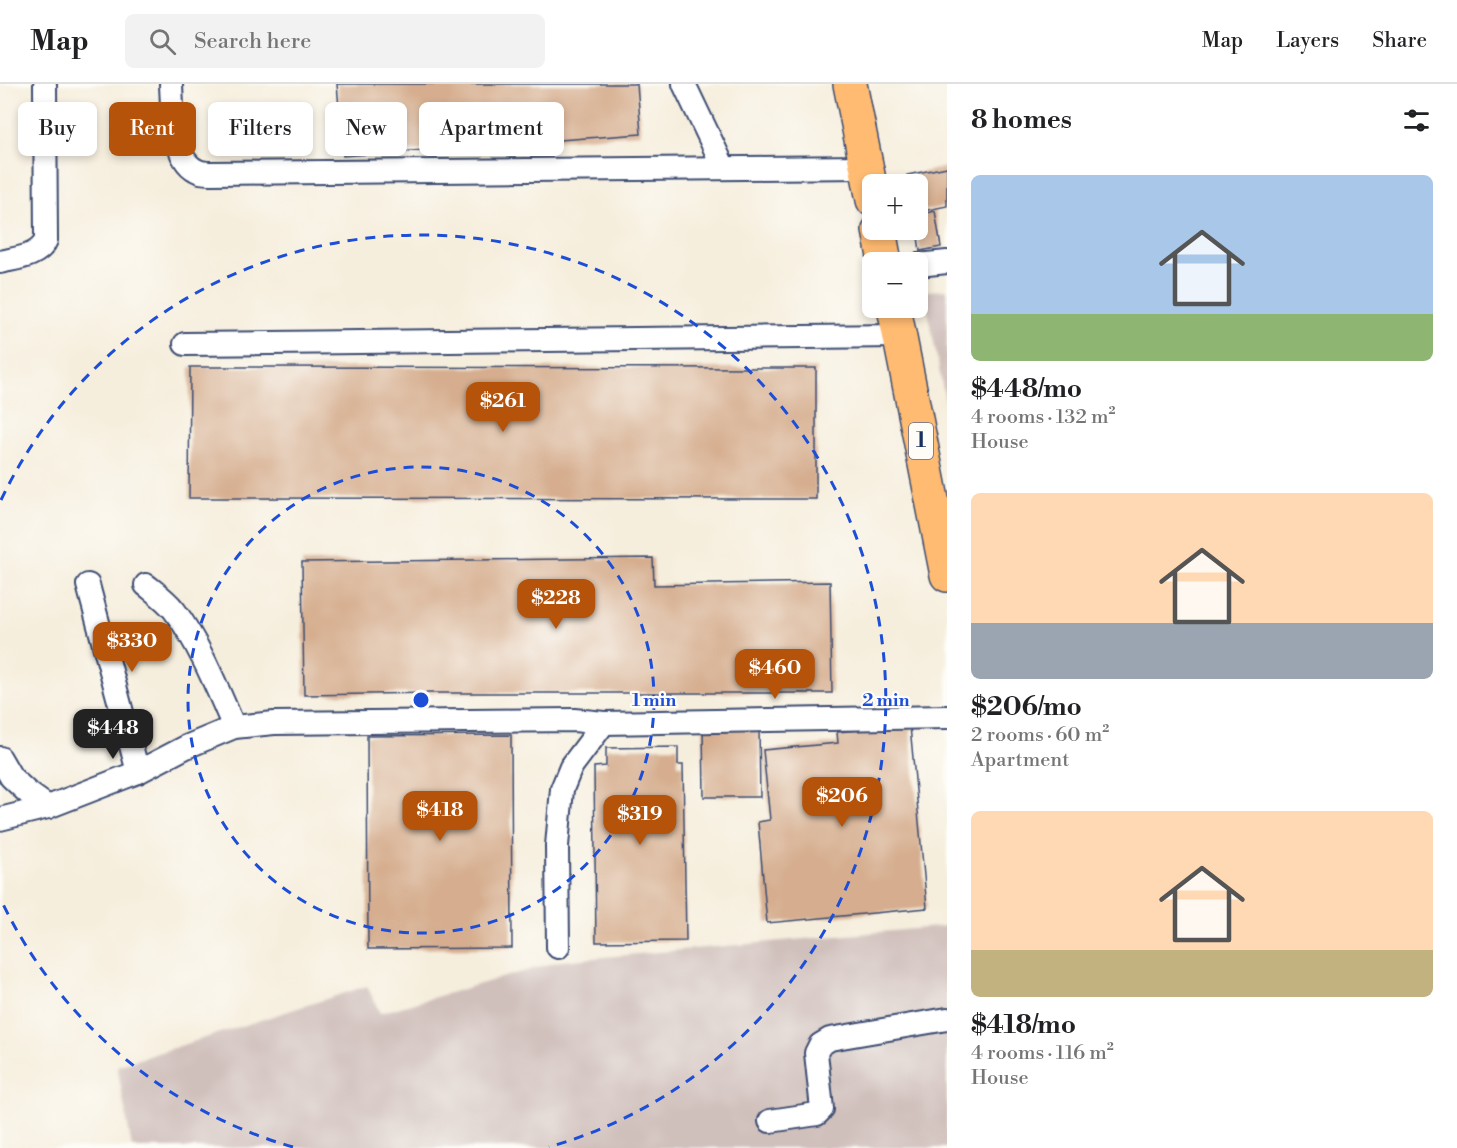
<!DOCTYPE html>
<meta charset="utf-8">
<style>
:root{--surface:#fff;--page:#f2f2f2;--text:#202124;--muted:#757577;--line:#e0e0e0;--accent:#b45309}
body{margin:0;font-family:"Libre Bodoni",serif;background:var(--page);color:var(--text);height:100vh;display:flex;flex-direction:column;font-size:22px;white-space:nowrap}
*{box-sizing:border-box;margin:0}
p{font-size:20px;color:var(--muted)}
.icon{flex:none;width:33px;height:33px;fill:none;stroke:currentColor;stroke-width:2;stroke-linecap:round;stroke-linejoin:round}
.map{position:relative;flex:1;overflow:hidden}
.side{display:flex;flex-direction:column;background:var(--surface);width:510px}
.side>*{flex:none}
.guide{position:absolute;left:18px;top:18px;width:570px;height:54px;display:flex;gap:12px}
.controls{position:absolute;left:862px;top:90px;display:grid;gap:12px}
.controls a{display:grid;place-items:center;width:66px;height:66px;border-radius:9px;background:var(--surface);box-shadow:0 3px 9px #0003;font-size:30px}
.price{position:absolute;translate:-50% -51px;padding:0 14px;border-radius:12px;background:var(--accent);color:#fff;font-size:20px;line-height:39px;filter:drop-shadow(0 2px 3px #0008)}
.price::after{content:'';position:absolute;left:50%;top:36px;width:18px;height:14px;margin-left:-9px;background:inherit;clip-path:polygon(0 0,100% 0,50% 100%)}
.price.on{background:#222;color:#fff}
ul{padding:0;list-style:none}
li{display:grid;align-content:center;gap:12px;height:318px;padding:0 24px}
li span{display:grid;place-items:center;height:186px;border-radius:9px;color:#555}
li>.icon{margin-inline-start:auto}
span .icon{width:108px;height:108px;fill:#fffc;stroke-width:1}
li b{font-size:26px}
h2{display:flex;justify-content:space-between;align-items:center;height:72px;padding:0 24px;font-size:26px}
.tag{padding:0 21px;border-radius:9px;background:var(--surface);box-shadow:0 3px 9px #0003;font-size:21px;line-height:54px}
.tag.on{background:var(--accent);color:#fff}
header{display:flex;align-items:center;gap:36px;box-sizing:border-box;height:84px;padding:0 30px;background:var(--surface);border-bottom:2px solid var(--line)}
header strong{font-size:28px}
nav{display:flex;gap:33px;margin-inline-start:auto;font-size:21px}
.search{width:420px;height:54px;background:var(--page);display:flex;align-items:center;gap:15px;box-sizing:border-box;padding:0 21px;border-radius:9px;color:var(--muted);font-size:22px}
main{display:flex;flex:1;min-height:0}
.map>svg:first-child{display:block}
.industrial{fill:#d0c0bc}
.building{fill:#d6ae8f}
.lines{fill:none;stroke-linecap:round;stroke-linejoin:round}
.minor-casing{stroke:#3c4c71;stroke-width:26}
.highway-casing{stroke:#3c4c71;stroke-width:36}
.minor{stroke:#fff;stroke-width:22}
.highway{stroke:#ffbb71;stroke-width:33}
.ring{fill:none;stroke:#1d4ed8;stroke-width:3;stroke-dasharray:10 8}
.labels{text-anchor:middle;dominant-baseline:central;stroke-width:4.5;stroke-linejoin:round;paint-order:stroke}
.shield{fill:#fdfcf7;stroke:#5f6c8c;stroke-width:1.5}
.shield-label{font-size:21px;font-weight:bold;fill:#1b2f5e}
.centre{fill:#1d4ed8;stroke:#fdfcf7;stroke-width:3}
.ring-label{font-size:18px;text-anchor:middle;font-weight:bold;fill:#1d4ed8;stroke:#fdfcf7;stroke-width:4.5;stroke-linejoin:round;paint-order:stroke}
</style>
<header>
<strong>Map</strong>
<div class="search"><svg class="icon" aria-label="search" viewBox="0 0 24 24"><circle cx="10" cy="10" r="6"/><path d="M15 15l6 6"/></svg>Search here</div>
<nav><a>Map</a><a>Layers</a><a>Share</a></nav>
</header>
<main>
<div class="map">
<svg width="947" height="1064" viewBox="0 0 947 1064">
<rect width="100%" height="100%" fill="#fdfcf7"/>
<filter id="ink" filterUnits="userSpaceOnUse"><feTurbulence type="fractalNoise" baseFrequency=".0167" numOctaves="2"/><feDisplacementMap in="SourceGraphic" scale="12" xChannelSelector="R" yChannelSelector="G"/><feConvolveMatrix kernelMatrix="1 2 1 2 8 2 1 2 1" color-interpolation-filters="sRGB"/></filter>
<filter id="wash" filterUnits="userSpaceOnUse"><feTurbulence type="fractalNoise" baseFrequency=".008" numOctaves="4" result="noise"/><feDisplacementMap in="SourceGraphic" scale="24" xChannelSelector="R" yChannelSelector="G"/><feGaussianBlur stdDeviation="1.35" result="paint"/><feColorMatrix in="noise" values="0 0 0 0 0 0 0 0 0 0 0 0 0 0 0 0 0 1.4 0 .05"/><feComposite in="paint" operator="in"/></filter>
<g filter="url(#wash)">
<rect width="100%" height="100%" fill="#f6eedd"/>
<g class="industrial">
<path d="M947,206V326L924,207Z"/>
<path d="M947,842V1064H132L117,982L367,902L380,929L560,877Z"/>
</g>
<g id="blocks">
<g class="building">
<path d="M337,0H637L641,50L343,72Z"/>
<path d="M947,83V122L918,128V100H909L907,91Z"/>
<path d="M935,127L941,163L920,167L917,146H918V131Z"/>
<path d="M190,283L816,284V415L189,414Z"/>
<path d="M653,474L654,501L830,498L832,609H433L304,611L302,478Z"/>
<path d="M910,642L927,824L767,839L758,738L770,736L763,666L838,659L837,648Z"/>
<path d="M703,643H759L760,713H704Z"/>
<path d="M511,651L512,864L368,865L367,652Z"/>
<path d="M678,663V681H683L686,857L596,858L594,683L606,682V664Z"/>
</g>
</g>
</g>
<g filter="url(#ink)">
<use href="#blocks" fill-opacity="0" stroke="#3c4c71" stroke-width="1.5"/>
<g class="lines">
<g class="minor-casing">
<g id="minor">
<path d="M171,0C172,23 172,74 196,86C199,88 206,89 210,89L866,83"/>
<path d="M684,0L724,84"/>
<path d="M0,178C16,174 39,173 46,156L45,0"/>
<path d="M918,181L947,178"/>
<path d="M185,260L900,252"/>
<path d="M88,501L138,688"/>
<path d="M146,501C156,509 166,516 174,526C199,559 217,604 234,643"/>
<path d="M0,674L11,693L27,708L48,723"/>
<path d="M0,735L48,723L138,688L186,663L234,643L274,639L574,636L604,639L947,633"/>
<path d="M558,863L557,762L562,705L571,683L604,639"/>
<path d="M770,1037L817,1030L822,1025L816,969L820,961L830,955L947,935"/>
</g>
</g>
<g class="highway-casing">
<g id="highway">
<path d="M850,0L873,116"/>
<path d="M879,146L885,178"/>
<path d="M894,224L947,491"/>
</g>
</g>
<use href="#minor" class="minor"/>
<use href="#highway" class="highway"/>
</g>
</g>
<g class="ring">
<circle cx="421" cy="616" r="233"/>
<path d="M293 1063A465 465 0 0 1 1 816M1 416A465 465 0 1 1 549 1063"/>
</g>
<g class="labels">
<rect class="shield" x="909" y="339" width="24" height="36" rx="4.5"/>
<g class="shield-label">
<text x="921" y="357">1</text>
</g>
</g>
<circle cx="421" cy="616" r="9" class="centre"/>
<g class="ring-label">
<text x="654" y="622">1 min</text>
<text x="886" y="622">2 min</text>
</g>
</svg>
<div class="controls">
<a>+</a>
<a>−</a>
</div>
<b class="price" style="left:503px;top:349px">$261</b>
<b class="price" style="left:556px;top:546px">$228</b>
<b class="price" style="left:132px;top:589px">$330</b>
<b class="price" style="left:775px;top:616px">$460</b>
<b class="price on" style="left:113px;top:676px">$448</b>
<b class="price" style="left:842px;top:744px">$206</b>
<b class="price" style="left:440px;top:758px">$418</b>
<b class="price" style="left:640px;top:762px">$319</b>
<div class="guide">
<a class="tag">Buy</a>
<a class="tag on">Rent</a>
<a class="tag">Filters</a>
<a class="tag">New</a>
<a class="tag">Apartment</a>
</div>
</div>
<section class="side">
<h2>8 homes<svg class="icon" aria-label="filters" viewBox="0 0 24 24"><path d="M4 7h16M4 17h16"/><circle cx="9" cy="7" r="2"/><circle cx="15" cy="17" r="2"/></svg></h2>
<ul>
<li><span style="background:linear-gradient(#a9c7e8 75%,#8fb573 0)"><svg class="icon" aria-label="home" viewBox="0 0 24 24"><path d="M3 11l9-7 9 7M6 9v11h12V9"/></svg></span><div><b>$448/mo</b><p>4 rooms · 132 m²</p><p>House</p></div></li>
<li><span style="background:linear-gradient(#ffd9b3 70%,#9aa5b1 0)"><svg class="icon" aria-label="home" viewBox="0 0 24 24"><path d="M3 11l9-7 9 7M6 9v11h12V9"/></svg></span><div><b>$206/mo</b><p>2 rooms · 60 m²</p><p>Apartment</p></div></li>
<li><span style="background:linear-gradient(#ffd9b3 75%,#c2b280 0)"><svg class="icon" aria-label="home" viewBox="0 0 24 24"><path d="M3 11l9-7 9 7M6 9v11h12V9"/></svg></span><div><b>$418/mo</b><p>4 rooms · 116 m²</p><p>House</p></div></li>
</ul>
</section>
</main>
